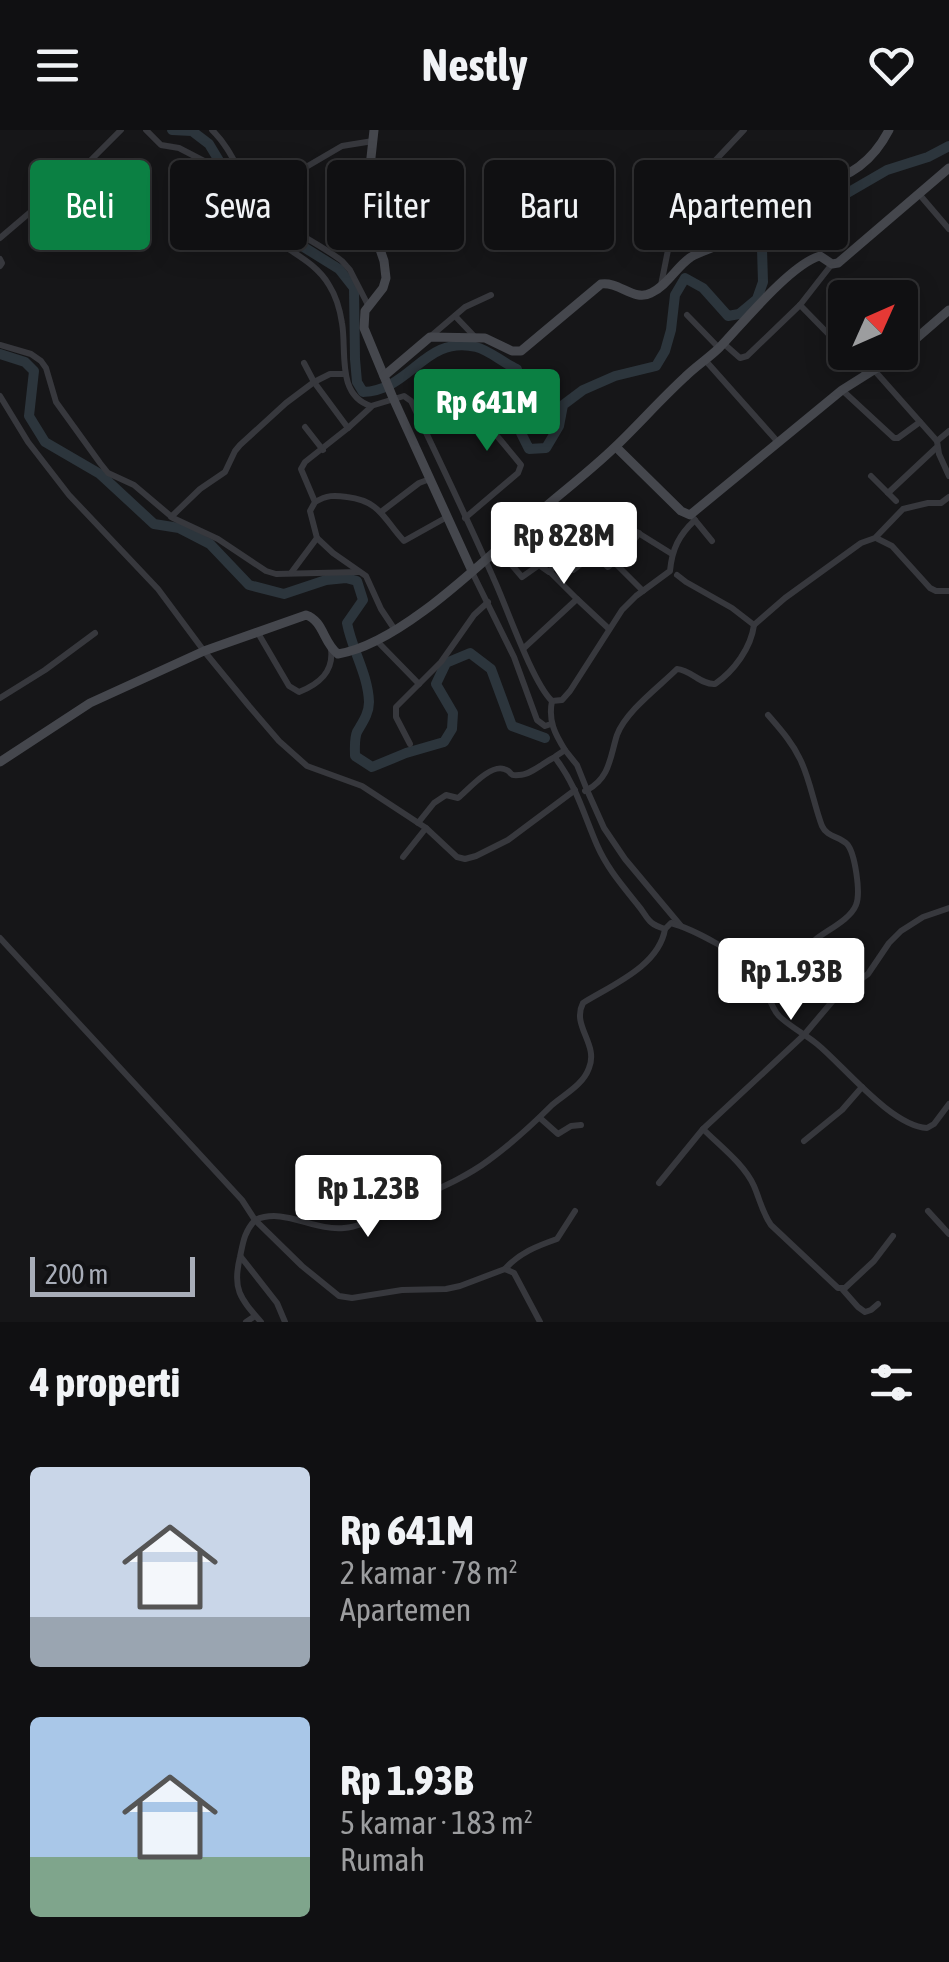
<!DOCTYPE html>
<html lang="id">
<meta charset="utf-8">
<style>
:root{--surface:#101012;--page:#1e1e20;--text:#f1f3f6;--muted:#9c9d9f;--line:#303032;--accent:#0b8043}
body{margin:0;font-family:"Asap Condensed",sans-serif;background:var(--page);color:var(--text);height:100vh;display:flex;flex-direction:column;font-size:38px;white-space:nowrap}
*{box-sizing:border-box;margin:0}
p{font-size:32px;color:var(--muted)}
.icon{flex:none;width:55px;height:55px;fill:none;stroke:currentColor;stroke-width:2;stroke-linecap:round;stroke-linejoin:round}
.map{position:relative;height:1192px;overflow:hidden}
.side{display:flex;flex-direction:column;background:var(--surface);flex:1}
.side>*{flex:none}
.banner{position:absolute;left:30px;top:30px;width:890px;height:90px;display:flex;gap:20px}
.needle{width:65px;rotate:45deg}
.tools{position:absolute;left:828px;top:150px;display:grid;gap:20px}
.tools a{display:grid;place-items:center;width:90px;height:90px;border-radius:10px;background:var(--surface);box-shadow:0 5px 25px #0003,0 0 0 2px var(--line);font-size:50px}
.scale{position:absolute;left:30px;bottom:25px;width:165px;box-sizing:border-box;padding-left:10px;border:5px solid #a8adb8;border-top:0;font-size:28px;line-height:35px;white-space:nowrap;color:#a8adb8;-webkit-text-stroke:8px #111113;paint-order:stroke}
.price{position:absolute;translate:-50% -85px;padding:0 22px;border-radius:10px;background:#fff;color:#222;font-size:32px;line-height:65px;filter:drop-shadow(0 2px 5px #0008)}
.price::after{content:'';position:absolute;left:50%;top:60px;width:30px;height:22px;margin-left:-15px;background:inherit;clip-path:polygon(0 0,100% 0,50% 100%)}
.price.current{background:var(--accent);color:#fff}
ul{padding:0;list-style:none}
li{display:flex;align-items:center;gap:30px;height:250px;padding:0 30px}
li span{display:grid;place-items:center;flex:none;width:280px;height:200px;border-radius:10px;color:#555}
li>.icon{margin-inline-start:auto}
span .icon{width:120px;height:120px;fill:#fffc;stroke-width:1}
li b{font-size:42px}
h2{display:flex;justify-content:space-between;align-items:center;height:120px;padding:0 30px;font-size:42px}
.chip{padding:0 35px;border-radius:10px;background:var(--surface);box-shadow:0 5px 25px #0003,0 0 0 2px var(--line);font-size:35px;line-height:90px}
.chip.current{background:var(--accent);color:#fff}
header{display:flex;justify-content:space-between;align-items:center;height:130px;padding:0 30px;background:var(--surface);font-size:45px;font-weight:700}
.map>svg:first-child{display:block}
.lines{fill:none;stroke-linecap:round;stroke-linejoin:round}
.river{stroke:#2c353c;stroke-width:10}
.street{stroke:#37383d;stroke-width:6}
.secondary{stroke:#45474d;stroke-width:9}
</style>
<header><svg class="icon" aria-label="menu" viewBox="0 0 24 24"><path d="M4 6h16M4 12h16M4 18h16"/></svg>Nestly<svg class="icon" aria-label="heart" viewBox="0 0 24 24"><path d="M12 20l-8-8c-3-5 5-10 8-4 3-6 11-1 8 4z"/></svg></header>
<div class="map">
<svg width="949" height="1192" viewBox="0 0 949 1192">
<rect width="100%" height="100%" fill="#161618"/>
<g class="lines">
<g class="river">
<path d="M172,0L192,1L209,14L236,59L273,98L339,139L354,158L355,229L357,252L363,262C412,260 424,205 476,217C489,220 503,233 517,239L521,303L529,319L546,318L559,296L563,275L583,260L615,246L656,236L665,221L671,200L675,165L685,148L703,158L728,186L739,184L757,169L763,152L762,119L769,96L797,75L837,69L887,40L928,27L949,16"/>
<path d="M0,224L25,232L34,241L29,286L45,312L100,344L154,394L179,398L210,414L249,455L284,464L326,450L346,448L357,451L363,470L347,493C352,520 368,544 369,572C369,584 362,593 357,602C354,609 355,618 355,626L372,637L406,623L444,612L452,599L453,583L436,554L446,533L470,523L491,539L512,596L545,608"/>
</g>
<g class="street">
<path d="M212,0C235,22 242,55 264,78C286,100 318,112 342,131L350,140L369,177"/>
<path d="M919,64L949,99"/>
<path d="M255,67L342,16L373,11"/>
<path d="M0,108L88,33L121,0"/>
<path d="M0,129L2,133L0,136"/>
<path d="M661,155L669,115L663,98L664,89L678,70L744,0"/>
<path d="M800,175L845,221"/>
<path d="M687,185L719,218"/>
<path d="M455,186L475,207"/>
<path d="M431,206L465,177L491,165"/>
<path d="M723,213L740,228L747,226L800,175L832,134"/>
<path d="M0,215L31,224L41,231L46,238L56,272L100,333L108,343L134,355L173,388L218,409L266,441L276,444L359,442"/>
<path d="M846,222L866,243"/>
<path d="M705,230L777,311"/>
<path d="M874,240L937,311L939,324L949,346"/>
<path d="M345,244H330L314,252L348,298L305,332L301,339L315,372L310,381L317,408L333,423L366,446L381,479L395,500"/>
<path d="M842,260L894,308H898L920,292"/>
<path d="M0,266L28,312L69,365L158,459L204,521L249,576L279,611L307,636L362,656L426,698L457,727L465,729L476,726L508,710L575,660"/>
<path d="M421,293C431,286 444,273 457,272C471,271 511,323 521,335L518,343L465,388"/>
<path d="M305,297L323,320"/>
<path d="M348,298L371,277"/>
<path d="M937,311L949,301"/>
<path d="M871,346L888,363"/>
<path d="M896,371L888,363L936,318"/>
<path d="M315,372C327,365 334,365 347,367C381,371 384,390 404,411L447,387"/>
<path d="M381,382L419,353L430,349"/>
<path d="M171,387L200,359L225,342L235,321L240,315L286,273L314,252L304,233"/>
<path d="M694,389L712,411"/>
<path d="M528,392L569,439L573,440L594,424L608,437L614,432L643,461"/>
<path d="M627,396L672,424"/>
<path d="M876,408L892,416L930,458L936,461H949"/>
<path d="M498,419L522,447L539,435L549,442L561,430"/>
<path d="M614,432L626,421L639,403"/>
<path d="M472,442L514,527L537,590L545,596L551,594"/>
<path d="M550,442L577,469"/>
<path d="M291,443L317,408"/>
<path d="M677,445L686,452L732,478L754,495C751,518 734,541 715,554C701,555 691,540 677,539C659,557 626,581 617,605C610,627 610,648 587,660L604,698L625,729L681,796"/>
<path d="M754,495L785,468L861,413L875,408L903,379L928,373H941L949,367"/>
<path d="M258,503L289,556L299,562C319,554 334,542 331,519"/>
<path d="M377,511L419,554"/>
<path d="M524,518L577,469L609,499"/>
<path d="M0,568L45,540L95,503"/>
<path d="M552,571L562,570L570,561L622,480L636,466L670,441C672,419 679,405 695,390"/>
<path d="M410,614L396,587V577L441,532L474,485L488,472"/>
<path d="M565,620L577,635L587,660L585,661"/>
<path d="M418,693L434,673L446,665L458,668C468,660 490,634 504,639C514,642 507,646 519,645C531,645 544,632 555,627"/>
<path d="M403,727L426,698"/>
<path d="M665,799L671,793C693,799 744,826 758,844C768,857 768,874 779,886C790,897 805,904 817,914C844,936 891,996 927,998L934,994L949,974"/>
<path d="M0,808L242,1070L255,1090C284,1077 313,1101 344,1098C361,1097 378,1086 394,1079C425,1064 461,1051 489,1030C511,1014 532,995 552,975C565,964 583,955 589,938C599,914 571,896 583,873C612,855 659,836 665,799C646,793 649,788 637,774C622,755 607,738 597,715C584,685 576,655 556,629V626L565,620C555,604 548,591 552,571C533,553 508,481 496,454C469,392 440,332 411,271L404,266L371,276C336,265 347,221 342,193C340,180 336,166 329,155C315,131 289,122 269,105L206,32L179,18L161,15L146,0"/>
<path d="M761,847L775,831L781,830L790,838C806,832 804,820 815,810C827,800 850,790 856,775C861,763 855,723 847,714C839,706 827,707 822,696C814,675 810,649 800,629C792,612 780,599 768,585"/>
<path d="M540,988L558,1004L571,996L581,995"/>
<path d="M703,999C720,1016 744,1034 754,1056C760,1070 762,1082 771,1095L838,1158H845L874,1131L893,1106"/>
<path d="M804,1011L842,980L862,957"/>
<path d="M659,1053L703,999L804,905L836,867L868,844L889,813L901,801L923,787L949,778"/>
<path d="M928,1081L949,1104"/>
<path d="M241,1127L277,1173L285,1192"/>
<path d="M505,1139C519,1123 537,1116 557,1109L575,1081"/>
<path d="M843,1160L858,1177L865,1182L871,1180L878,1174"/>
<path d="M246,1192L255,1186"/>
<path d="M261,1192C240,1168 232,1159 240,1127C243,1113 244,1102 255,1090L302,1136L339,1166L352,1168L402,1160L446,1159L460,1156L505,1139L514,1143L540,1192"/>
</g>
<g class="secondary">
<path d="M374,0L367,64L372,96L384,131L386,148L383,158L365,181L364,198L393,268L472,441"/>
<path d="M384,246L430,207L485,208L512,221H521L601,154C619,151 634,172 651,163C668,155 676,137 691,127C704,119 721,117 732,107C746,95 753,77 767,66C781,56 802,56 819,53C851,48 874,29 889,0"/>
<path d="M616,317L681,381L690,385L842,260L896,226L949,180"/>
<path d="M0,632L90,573L204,521L306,485C324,491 323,513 338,524C400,514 481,433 529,391C557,366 588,343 615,317C639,294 661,269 685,247C696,236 709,228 720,217C742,194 791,134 820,126L832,134L838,133L949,38"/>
</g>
</g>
</svg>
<div class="tools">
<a><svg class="needle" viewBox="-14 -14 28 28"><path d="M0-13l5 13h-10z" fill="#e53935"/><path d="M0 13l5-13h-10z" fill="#9c9d9f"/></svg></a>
</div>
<div class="scale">200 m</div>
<b class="price current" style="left:487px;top:324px">Rp 641M</b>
<b class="price" style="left:564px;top:457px">Rp 828M</b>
<b class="price" style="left:791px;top:893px">Rp 1.93B</b>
<b class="price" style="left:368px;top:1110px">Rp 1.23B</b>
<div class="banner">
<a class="chip current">Beli</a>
<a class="chip">Sewa</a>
<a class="chip">Filter</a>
<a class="chip">Baru</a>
<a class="chip">Apartemen</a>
</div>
</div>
<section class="side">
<h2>4 properti<svg class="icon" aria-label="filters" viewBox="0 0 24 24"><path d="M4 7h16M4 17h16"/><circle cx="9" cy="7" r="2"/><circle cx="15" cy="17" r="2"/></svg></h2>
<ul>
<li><span style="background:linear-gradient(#c9d6e8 75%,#9aa5b1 0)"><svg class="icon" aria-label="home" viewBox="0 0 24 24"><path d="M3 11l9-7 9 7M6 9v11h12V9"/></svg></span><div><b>Rp 641M</b><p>2 kamar · 78 m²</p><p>Apartemen</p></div></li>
<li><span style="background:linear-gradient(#a9c7e8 70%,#7fa58c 0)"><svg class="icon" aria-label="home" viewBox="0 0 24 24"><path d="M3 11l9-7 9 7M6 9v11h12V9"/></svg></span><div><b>Rp 1.93B</b><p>5 kamar · 183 m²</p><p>Rumah</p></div></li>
</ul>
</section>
